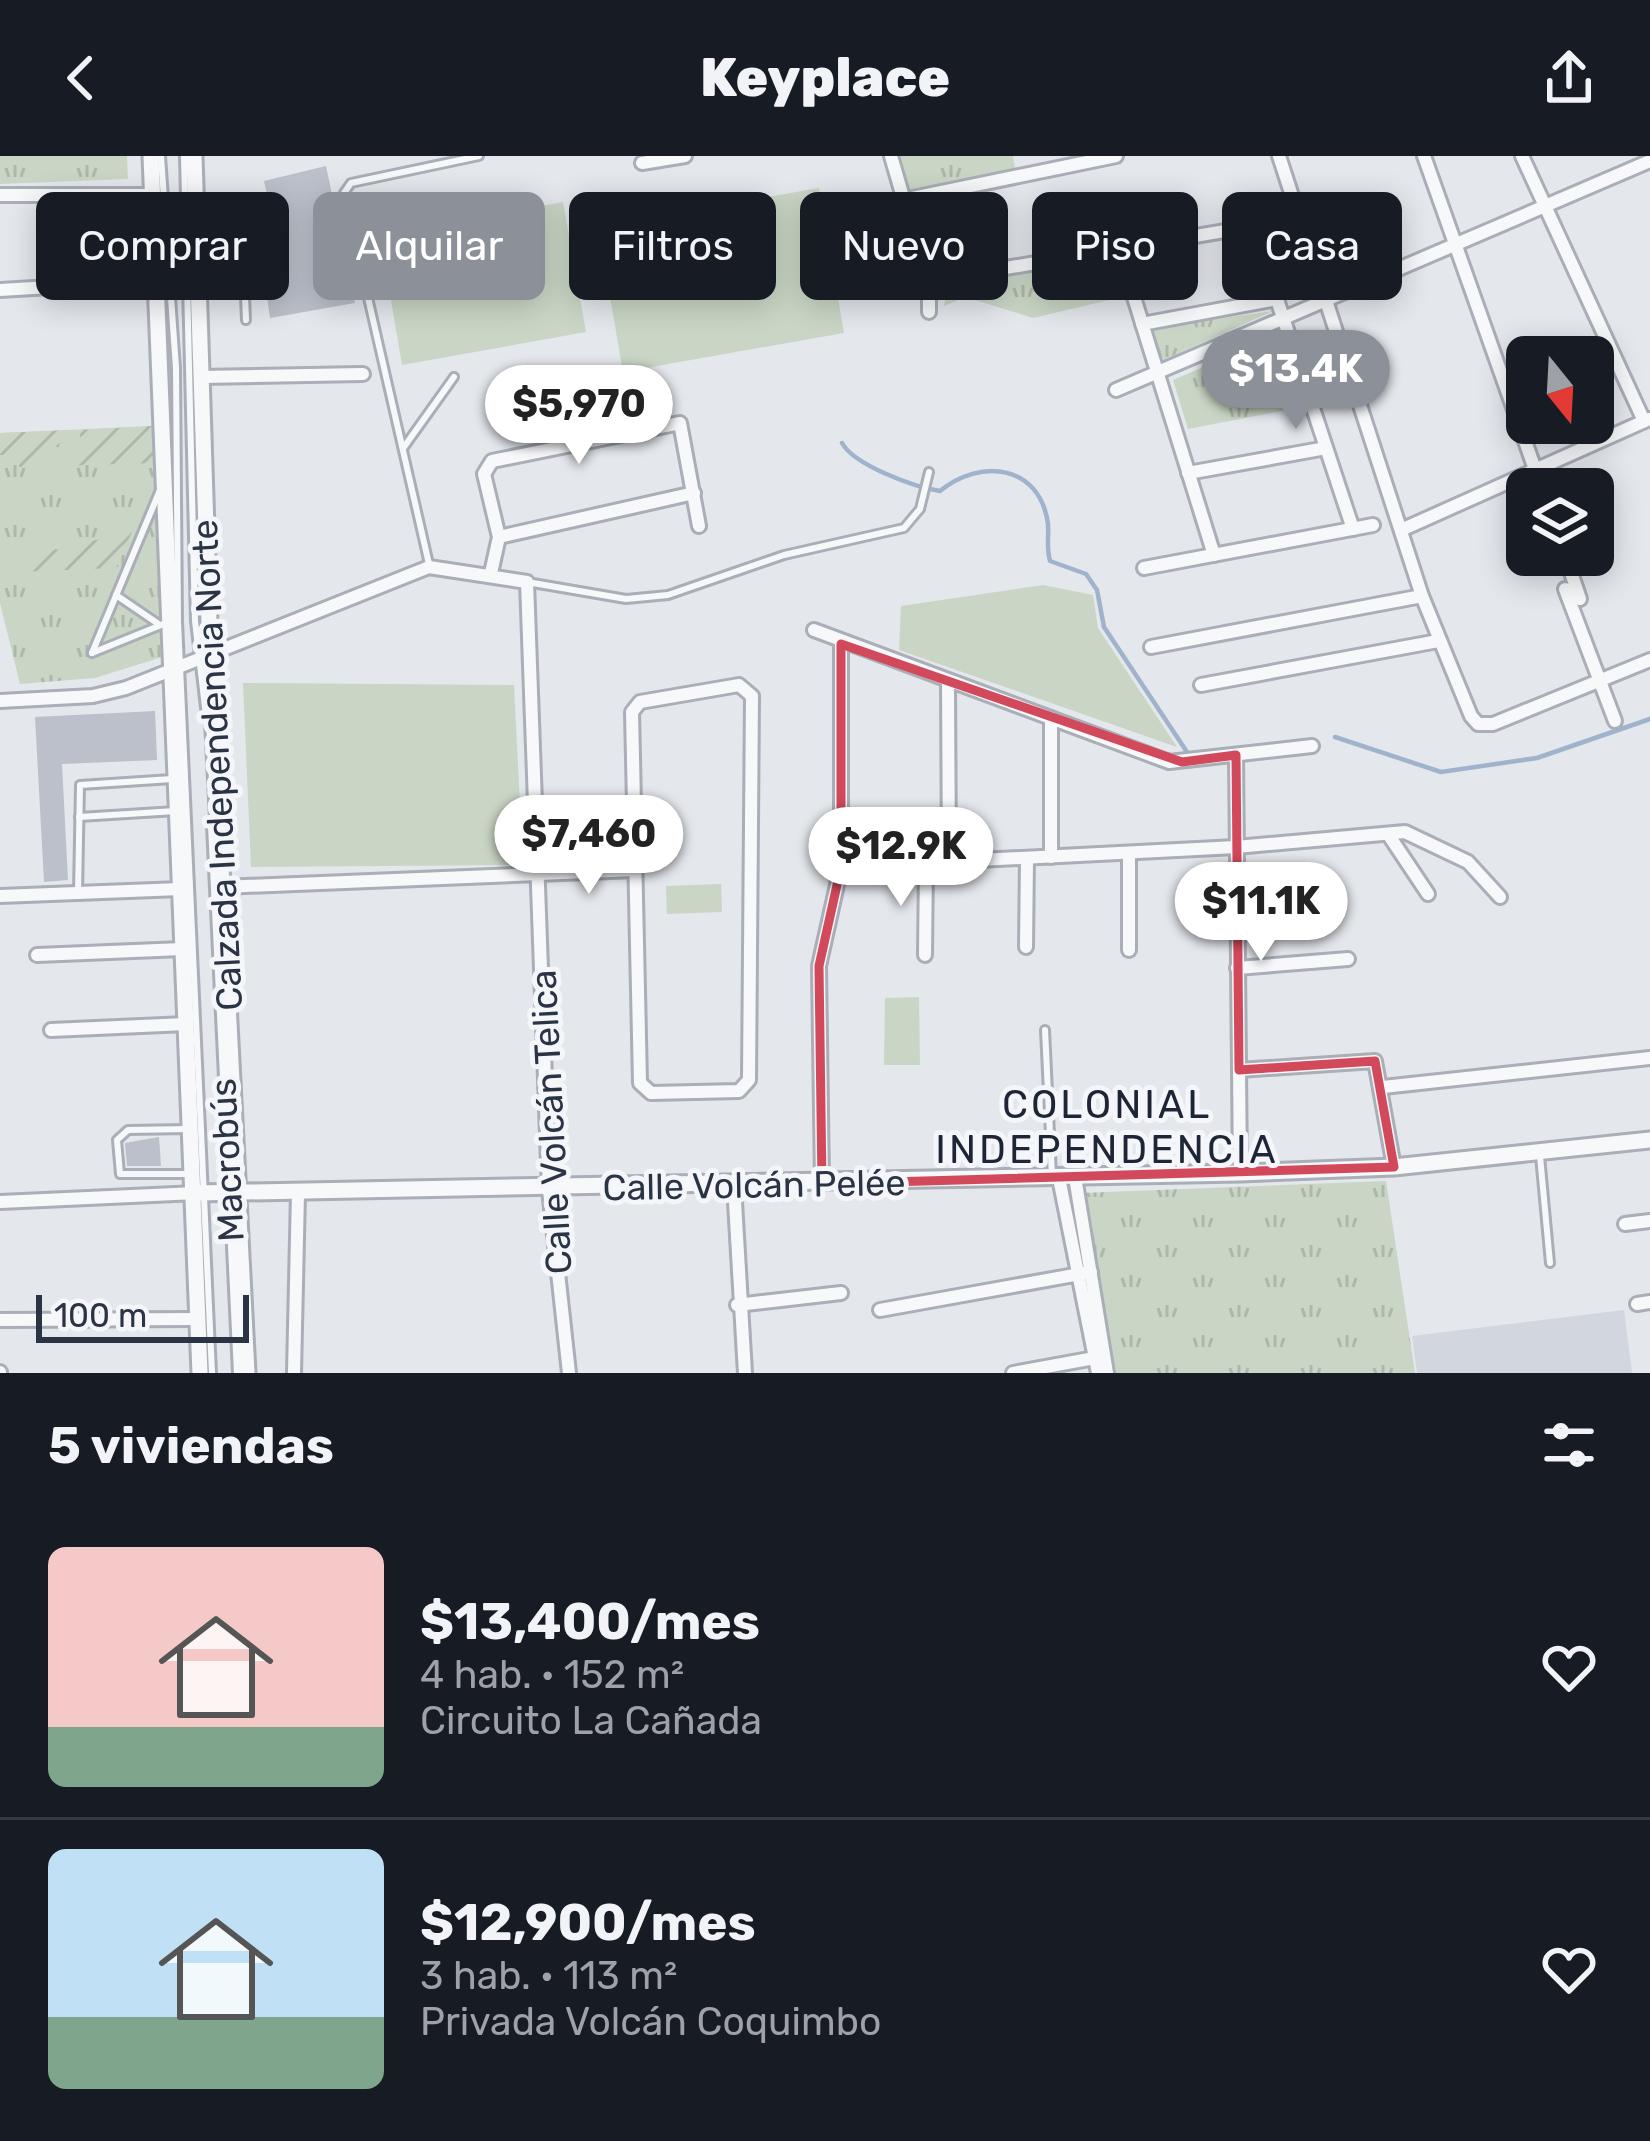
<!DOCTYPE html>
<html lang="es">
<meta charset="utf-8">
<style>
:root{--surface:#171b24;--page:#20242c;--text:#f1f3f6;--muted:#9ea1a6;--line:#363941;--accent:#8c9099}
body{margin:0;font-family:Rubik,sans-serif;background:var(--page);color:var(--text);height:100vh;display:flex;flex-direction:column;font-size:45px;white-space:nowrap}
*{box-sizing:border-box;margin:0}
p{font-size:39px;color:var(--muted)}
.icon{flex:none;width:66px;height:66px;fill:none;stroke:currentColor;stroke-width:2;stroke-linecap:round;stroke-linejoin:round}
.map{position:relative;height:1217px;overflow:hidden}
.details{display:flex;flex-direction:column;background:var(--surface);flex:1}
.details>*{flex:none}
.banner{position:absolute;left:36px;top:36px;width:1578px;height:108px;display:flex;gap:24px}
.needle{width:78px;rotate:162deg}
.controls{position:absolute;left:1506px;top:180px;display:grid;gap:24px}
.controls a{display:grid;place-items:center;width:108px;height:108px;border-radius:18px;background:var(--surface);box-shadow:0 6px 30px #0003;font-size:60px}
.scale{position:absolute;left:36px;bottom:30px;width:213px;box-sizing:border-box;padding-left:12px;border:6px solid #2b3445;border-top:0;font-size:33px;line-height:42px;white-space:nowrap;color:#2b3445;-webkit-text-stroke:9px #f4f6f9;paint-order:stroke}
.price{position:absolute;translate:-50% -102px;padding:0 27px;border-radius:42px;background:#fff;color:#222;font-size:39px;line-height:78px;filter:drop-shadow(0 3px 6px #0008)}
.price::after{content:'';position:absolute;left:50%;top:72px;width:36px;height:27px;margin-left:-18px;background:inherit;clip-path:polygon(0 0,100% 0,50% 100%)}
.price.on{background:var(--accent);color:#fff}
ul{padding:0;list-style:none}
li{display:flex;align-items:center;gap:36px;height:300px;padding:0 48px}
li+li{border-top:3px solid var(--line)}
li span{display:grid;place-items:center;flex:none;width:336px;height:240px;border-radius:18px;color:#555}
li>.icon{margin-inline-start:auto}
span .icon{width:144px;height:144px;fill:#fffc;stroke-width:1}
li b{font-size:51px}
h2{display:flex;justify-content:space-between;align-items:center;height:144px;padding:0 48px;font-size:51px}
.chip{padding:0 42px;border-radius:18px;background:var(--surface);box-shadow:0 6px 30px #0003;font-size:42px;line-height:108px}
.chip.on{background:var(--accent);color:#fff}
header{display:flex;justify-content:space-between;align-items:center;height:156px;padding:0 48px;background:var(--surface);font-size:54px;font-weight:800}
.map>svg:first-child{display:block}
.built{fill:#d2d6de}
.grass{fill:url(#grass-tufts)}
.garden{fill:url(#garden-furrows)}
.pitch{fill:#c9d6c5}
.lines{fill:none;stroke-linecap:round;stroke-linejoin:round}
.stream{stroke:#9fb4cc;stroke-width:4.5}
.building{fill:#bbc0ca}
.service-casing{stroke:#a9aeb7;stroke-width:12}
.minor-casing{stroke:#a9aeb7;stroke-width:18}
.tertiary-casing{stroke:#a9aeb7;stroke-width:21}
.service{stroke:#f7f8fa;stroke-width:6}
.minor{stroke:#f7f8fa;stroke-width:12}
.tertiary{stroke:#f7f8fa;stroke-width:15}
.marked{fill:none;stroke:#d1495b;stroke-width:9;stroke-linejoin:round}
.labels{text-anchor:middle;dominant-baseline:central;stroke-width:10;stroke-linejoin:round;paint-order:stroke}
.street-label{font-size:36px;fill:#2b3445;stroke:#f4f6f9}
.neighbourhood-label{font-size:39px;letter-spacing:3px;fill:#1d2536;stroke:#f4f6f9}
</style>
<header><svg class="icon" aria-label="back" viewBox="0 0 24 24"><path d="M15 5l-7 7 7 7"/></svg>Keyplace<svg class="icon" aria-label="share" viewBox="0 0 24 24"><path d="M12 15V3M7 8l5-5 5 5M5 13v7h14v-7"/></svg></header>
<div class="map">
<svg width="1650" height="1217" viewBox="0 0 1650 1217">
<defs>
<pattern id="grass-tufts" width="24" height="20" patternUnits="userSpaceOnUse" patternTransform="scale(3)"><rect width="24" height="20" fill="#c9d6c5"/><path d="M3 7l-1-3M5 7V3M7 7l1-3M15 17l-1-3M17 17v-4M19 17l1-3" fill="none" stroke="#adb8ab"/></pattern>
<pattern id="garden-furrows" width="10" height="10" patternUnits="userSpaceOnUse" patternTransform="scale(3)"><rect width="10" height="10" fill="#c9d6c5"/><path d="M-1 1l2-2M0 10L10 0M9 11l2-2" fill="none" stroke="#adb8ab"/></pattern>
</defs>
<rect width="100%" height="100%" fill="#e4e7ec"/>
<path class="built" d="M1624,1154L1632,1217H1417L1412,1180Z"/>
<g class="grass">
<path d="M0,0H127L128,23L0,28Z"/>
<path d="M893,0H1013L1016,19L906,41Z"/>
<path d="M1109,101L1122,141L1033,162L965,141L944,150L948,127Z"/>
<path d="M1273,155L1163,204L1152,172Z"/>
<path d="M1283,177L1307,250L1188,273L1173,224Z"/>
<path d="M152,270L162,501L95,522L20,528L0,447V277Z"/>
<path d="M1386,1025L1415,1217H1113L1081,1037Z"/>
</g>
<g class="garden">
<path d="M152,270L154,307L56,310L81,299L80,274Z"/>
<path d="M73,274L34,311H19V299H0V277Z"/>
<path d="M132,376L116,412L18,416L22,402L56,393L73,401L75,393L69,390Z"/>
</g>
<g class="pitch">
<path d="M819,32L844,177L623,216L598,71Z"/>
<path d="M563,46L586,176L402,209L380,79Z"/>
<path d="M1043,429L1093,439L1098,472L1177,591L899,494L901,450Z"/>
<path d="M243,527L514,529L523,709L251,711Z"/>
<path d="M721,728L722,756L667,758L666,730Z"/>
<path d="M919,841L920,909H884L885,842Z"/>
</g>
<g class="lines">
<g class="stream">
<path d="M842,287C854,309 914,331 940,335C980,302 1040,308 1048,368C1049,382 1046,390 1050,405L1086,418L1097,434L1104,471L1189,599"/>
<path d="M1335,581L1441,616L1537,602L1650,563"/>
</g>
</g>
<g class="building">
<path d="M326,10L355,147L270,162L258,76L275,72L264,25Z"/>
<path d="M155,555L157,604L62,608L68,724L44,726L35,561Z"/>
<path d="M159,981L161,1010H127L125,987Z"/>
</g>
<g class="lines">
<g class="service-casing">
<g id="service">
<path d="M161,0L176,212L178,466L212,1217"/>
<path d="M184,0L195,465L206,560"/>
<path d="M241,45L246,164"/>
<path d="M199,121L243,120"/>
<path d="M404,291L454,221"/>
<path d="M429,408L344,37L351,27L479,0"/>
<path d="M527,426L626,443L668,439L784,399L904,372L920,353L929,316"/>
<path d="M116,439L160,469"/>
<path d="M92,497L160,334"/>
<path d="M92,497L166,467"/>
<path d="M79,661L176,655"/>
<path d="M211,669L237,1217"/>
<path d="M78,737L80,629L172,623"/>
<path d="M1045,874L1052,1020"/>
<path d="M1540,1000L1550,1107"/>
<path d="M187,1018H120L117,984L128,974L189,973"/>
</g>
</g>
<g class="minor-casing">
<g id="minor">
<path d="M891,0L914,79"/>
<path d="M1279,0L1422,440L1471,560L1478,568H1493L1650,504"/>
<path d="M1424,0L1542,333"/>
<path d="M1522,0L1644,265"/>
<path d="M642,7L685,0"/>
<path d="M0,39H153"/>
<path d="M84,39L90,129"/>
<path d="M869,51L1116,0"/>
<path d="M1253,71L1353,373"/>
<path d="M1119,93L1214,399"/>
<path d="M919,94L929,125V156"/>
<path d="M929,125L1284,65"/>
<path d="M0,134L100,128"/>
<path d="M1142,168L1277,143"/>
<path d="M200,221L363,218"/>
<path d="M1116,234L1650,5"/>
<path d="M1188,317L1326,292"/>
<path d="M1401,374L1649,263"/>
<path d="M499,381L694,337"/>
<path d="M1565,399L1580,443"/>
<path d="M1144,412L1373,369"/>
<path d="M491,417L499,381L484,318L492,305L680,267L699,370"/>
<path d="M1565,433L1615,565"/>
<path d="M814,474L1169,606L1312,590"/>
<path d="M1151,491L1422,440"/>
<path d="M948,526L949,706"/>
<path d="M739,529L752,540L749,924L739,935L651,937L640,927L632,556L640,546Z"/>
<path d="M1201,529L1438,485"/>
<path d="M0,545L93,540L126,532L429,411L527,426L549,1034L569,1217"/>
<path d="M1051,562V701"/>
<path d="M1236,599L1240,1017"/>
<path d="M1388,678L1428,738"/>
<path d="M534,707L540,702L635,699"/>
<path d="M841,711L1236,691L1405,676L1468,706L1500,741"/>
<path d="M222,731L635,714"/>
<path d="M0,740L180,733"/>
<path d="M1026,791L1027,702"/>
<path d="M1129,794V697"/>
<path d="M37,799L182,793"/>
<path d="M925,799L926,707"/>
<path d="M1237,812L1348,803"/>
<path d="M51,874L186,868"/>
<path d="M1239,914L1375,905L1394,1011"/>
<path d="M1383,931L1650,902"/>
<path d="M1075,1021L1107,1217"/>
<path d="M1059,1022L1098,1217"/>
<path d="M822,1028L819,810L841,711V488"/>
<path d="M734,1029L745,1217"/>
<path d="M0,1046L197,1037"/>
<path d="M1625,1068L1650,1065"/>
<path d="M1637,1148L1650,1146"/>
<path d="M737,1149L841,1137"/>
<path d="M880,1154L1091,1116"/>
<path d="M0,1164L198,1163"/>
<path d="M0,1216V1217"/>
<path d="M294,1217L298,1037"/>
<path d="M1013,1217L1100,1201"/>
</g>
</g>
<g class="tertiary-casing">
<g id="tertiary">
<path d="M151,0L200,1217"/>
<path d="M194,0L210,497L247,1217"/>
<path d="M197,1037L1240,1017L1394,1011L1650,984"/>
</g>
</g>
<use href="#service" class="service"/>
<use href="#minor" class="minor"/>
<use href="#tertiary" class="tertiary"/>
</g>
<path class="marked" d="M841,488L1182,606L1236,599L1239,914L1375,905L1394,1011L822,1028L819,810L841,711Z"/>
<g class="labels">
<g class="street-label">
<text transform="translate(217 609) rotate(-93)">Calzada Independencia Norte</text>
<text transform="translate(551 966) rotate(-93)">Calle Volcán Telica</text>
<text transform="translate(227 1004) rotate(-93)">Macrobús</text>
<text transform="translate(754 1029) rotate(-1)">Calle Volcán Pelée</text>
</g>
<g class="neighbourhood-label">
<text x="1107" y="949">COLONIAL<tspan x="1107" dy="45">INDEPENDENCIA</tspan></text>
</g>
</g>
</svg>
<div class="controls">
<a><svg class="needle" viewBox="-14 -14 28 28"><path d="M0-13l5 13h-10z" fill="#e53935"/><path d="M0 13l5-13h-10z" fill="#9ea1a6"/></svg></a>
<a><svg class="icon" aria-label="layers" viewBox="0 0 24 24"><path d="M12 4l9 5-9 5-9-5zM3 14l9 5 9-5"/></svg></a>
</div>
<div class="scale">100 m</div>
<b class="price on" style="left:1296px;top:276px">$13.4K</b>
<b class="price" style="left:579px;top:311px">$5,970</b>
<b class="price" style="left:589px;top:741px">$7,460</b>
<b class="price" style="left:901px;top:753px">$12.9K</b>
<b class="price" style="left:1261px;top:808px">$11.1K</b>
<div class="banner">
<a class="chip">Comprar</a>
<a class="chip on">Alquilar</a>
<a class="chip">Filtros</a>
<a class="chip">Nuevo</a>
<a class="chip">Piso</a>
<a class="chip">Casa</a>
</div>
</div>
<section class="details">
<h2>5 viviendas<svg class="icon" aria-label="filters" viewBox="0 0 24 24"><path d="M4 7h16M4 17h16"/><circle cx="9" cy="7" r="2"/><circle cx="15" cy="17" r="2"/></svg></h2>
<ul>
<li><span style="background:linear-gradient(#f6c9c9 75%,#7fa58c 0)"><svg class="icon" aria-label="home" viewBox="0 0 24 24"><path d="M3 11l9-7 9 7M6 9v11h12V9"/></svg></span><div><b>$13,400/mes</b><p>4 hab. · 152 m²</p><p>Circuito La Cañada</p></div><svg class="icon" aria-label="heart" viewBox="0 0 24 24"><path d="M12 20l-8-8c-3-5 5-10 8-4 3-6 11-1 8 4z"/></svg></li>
<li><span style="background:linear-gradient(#bfe0f5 70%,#7fa58c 0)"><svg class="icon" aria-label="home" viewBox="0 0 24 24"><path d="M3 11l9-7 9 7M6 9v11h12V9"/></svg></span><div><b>$12,900/mes</b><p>3 hab. · 113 m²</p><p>Privada Volcán Coquimbo</p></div><svg class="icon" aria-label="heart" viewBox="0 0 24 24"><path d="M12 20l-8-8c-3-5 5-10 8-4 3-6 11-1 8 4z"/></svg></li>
</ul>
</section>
